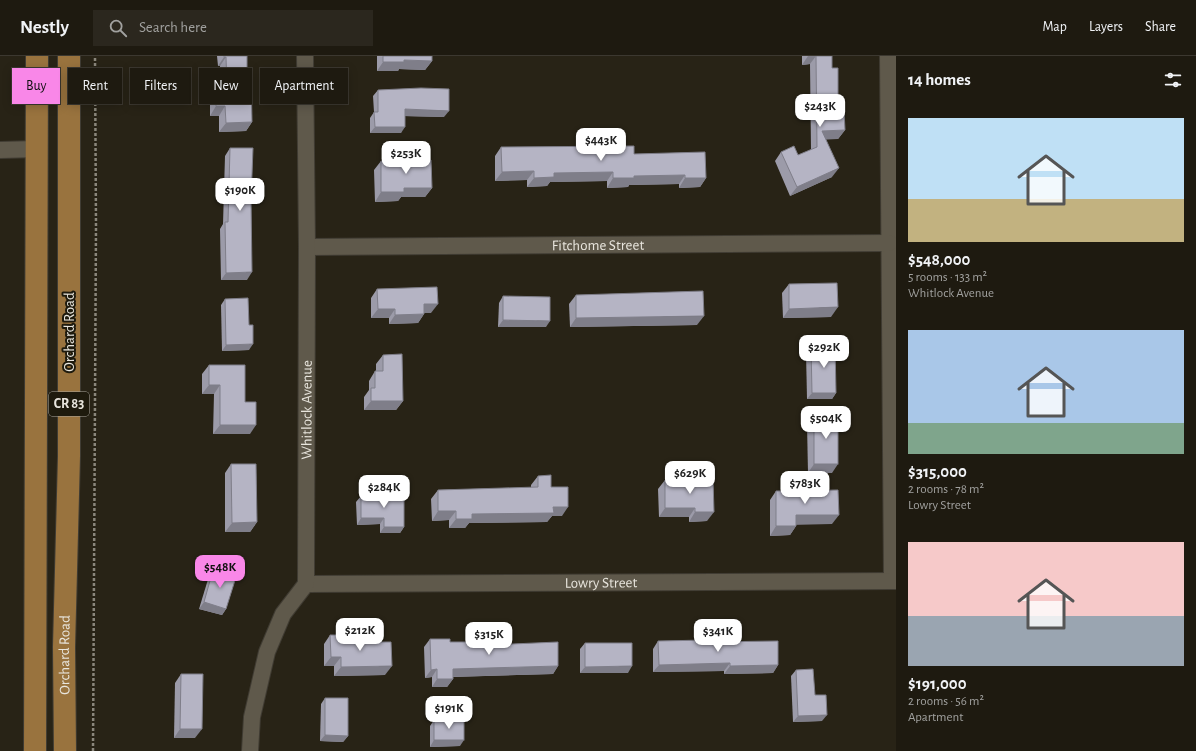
<!DOCTYPE html>
<meta charset="utf-8">
<style>
:root{--surface:#1e1a10;--page:#2b271e;--text:#f1f3f6;--muted:#a1a19f;--line:#3c3830;--accent:#f987e8}
body{margin:0;font-family:"Alegreya Sans",sans-serif;background:var(--page);color:var(--text);height:100vh;display:flex;flex-direction:column;font-size:15px;white-space:nowrap}
*{box-sizing:border-box;margin:0}
p{font-size:13px;color:var(--muted)}
.icon{flex:none;width:22px;height:22px;fill:none;stroke:currentColor;stroke-width:2;stroke-linecap:round;stroke-linejoin:round}
.map{position:relative;flex:1;overflow:hidden}
.drawer{display:flex;flex-direction:column;background:var(--surface);width:300px}
.drawer>*{flex:none}
.banner{position:absolute;left:12px;top:12px;width:380px;height:36px;display:flex;gap:8px}
.price{position:absolute;translate:-50% -34px;padding:0 9px;border-radius:8px;background:#fff;color:#222;font-size:13px;line-height:26px;filter:drop-shadow(0 1px 2px #0008)}
.price::after{content:'';position:absolute;left:50%;top:24px;width:12px;height:9px;margin-left:-6px;background:inherit;clip-path:polygon(0 0,100% 0,50% 100%)}
.price.active{background:var(--accent);color:#111}
ul{padding:0;list-style:none}
li{display:grid;align-content:center;gap:8px;height:212px;padding:0 12px}
li span{display:grid;place-items:center;height:124px;border-radius:0px;color:#555}
li>.icon{margin-inline-start:auto}
span .icon{width:72px;height:72px;fill:#fffc;stroke-width:1}
li b{font-size:17px}
h2{display:flex;justify-content:space-between;align-items:center;height:48px;padding:0 12px;font-size:17px}
.pill{padding:0 14px;border-radius:0px;background:var(--surface);box-shadow:0 2px 10px #0003,0 0 0 1px var(--line);font-size:14px;line-height:36px}
.pill.active{background:var(--accent);color:#111}
header{display:flex;align-items:center;gap:24px;box-sizing:border-box;height:56px;padding:0 20px;background:var(--surface);border-bottom:1px solid var(--line)}
header strong{font-size:19px}
nav{display:flex;gap:22px;margin-inline-start:auto;font-size:14px}
.search{width:280px;height:36px;background:var(--page);display:flex;align-items:center;gap:10px;box-sizing:border-box;padding:0 14px;border-radius:0px;color:var(--muted);font-size:15px}
main{display:flex;flex:1;min-height:0}
.map>svg:first-child{display:block}
.lines{fill:none;stroke-linecap:round;stroke-linejoin:round}
.street-casing{stroke:#403c33;stroke-width:18}
.primary-casing{stroke:#403c33;stroke-width:24}
.path{stroke:#8a867b;stroke-width:2.5;stroke-dasharray:3 2;stroke-linecap:butt}
.street{stroke:#5f594b;stroke-width:16}
.primary{stroke:#99733e;stroke-width:22}
.wall{fill:#9c9ba9}
.shaded-wall{fill:#7f7e89}
.building{fill:#b5b4c4;stroke:#7f7e89}
.labels{text-anchor:middle;dominant-baseline:central;stroke-width:4;stroke-linejoin:round;paint-order:stroke}
.shield{fill:#1e1a0d;stroke:#aba89f;stroke-width:1}
.shield-label{font-size:14px;font-weight:bold;fill:#e8e5dd}
.street-label{font-size:15px;fill:#e8e5dd;stroke:#1e1a0d}
</style>
<header>
<strong>Nestly</strong>
<div class="search"><svg class="icon" aria-label="search" viewBox="0 0 24 24"><circle cx="10" cy="10" r="6"/><path d="M15 15l6 6"/></svg>Search here</div>
<nav><a>Map</a><a>Layers</a><a>Share</a></nav>
</header>
<main>
<div class="map">
<svg width="896" height="695" viewBox="0 0 896 695">
<rect width="100%" height="100%" fill="#282316"/>
<g class="lines">
<g class="street-casing">
<g id="street">
<path d="M888,0L892,525"/>
<path d="M0,94L37,93"/>
<path id="s1" d="M307,191L889,187"/>
<path id="s2" d="M306,528L896,525"/>
<path id="s3" d="M250,695L252,661L267,596L283,558L306,528L307,191L305,0"/>
</g>
</g>
<g class="primary-casing">
<g id="primary">
<path d="M35,695L37,0"/>
<path id="s4" d="M65,695L64,591L69,400V0"/>
</g>
</g>
<path class="path" d="M93,695L96,170L95,0"/>
<use href="#street" class="street"/>
<use href="#primary" class="primary"/>
</g>
<g class="wall">
<path d="M217,0H247V18L252,66L246,75L219,76V60H210V40L216,31H220V10H218Z"/>
<path d="M377,0H432V5L425,14L399,13L398,15H377Z"/>
<path d="M802,0H832V12L838,54L845,74L838,83H826L832,121L790,140L775,105L781,96L798,99L811,94L810,8L802,9Z"/>
<path d="M378,34L444,61L405,60L401,77H370V62L374,56L373,40Z"/>
<path d="M501,91L634,98L706,122L700,131L679,132V128L629,129L628,131L607,132V125L550,126L547,130L527,131V124L495,125V100Z"/>
<path d="M230,92L247,224H221L220,173L223,168L225,100Z"/>
<path d="M381,105L432,132L425,141H401L398,145L375,146L374,114Z"/>
<path d="M789,228L831,261L783,262L782,237Z"/>
<path d="M377,233L431,257H424V258L418,267L389,268V262H371V242Z"/>
<path d="M576,239L697,269L570,271L569,248Z"/>
<path d="M503,240L546,271H498L499,247Z"/>
<path d="M225,243L249,269V294L222,295L221,249Z"/>
<path d="M811,290L836,337L832,343H807L806,296Z"/>
<path d="M383,299L403,345L396,354H364V341L369,334V325L375,315H376V308Z"/>
<path d="M209,309L245,346L250,378H213L214,338H202V318Z"/>
<path d="M814,359L832,417H808L807,368Z"/>
<path d="M231,408L257,466L250,476H225V417Z"/>
<path d="M538,420L551,431L562,460H552L547,466L469,467L465,472H449V464L432,465L431,443L438,434L531,432V429Z"/>
<path d="M713,423L707,465L689,466V461H659L658,433L665,424Z"/>
<path d="M776,435L832,468H796V470L790,479L770,480V444Z"/>
<path d="M361,440L404,471L400,477H380V468L357,469L356,446Z"/>
<path d="M213,514L226,553L222,559L199,553L209,520Z"/>
<path d="M330,579L360,586L385,619L334,620V610H324V588Z"/>
<path d="M430,583L450,586L489,589L558,610L553,618L453,621V623L447,631H432V621L425,622L424,591Z"/>
<path d="M658,585L707,586L778,609L773,617L724,618V615L653,616V593Z"/>
<path d="M585,587L628,617H580V593Z"/>
<path d="M796,614L815,639L822,665L793,666L791,620Z"/>
<path d="M181,618L195,682H174L175,627Z"/>
<path d="M325,642L348,680L343,686L320,685L321,648Z"/>
<path d="M434,664L460,690L430,691V670Z"/>
</g>
<g class="shaded-wall">
<path d="M808,0H816L810,8L802,9Z"/>
<path d="M224,1H226L220,10H218Z"/>
<path d="M404,4L432,5L425,14L399,13L398,15H377L383,6Z"/>
<path d="M216,50H225L219,60H210Z"/>
<path d="M405,53L449,55L444,61L401,60Z"/>
<path d="M252,66L246,75L219,76L226,67Z"/>
<path d="M375,71H405L401,77H370Z"/>
<path d="M845,74L838,83L817,84L822,75Z"/>
<path d="M839,112L832,121L790,140L797,131Z"/>
<path d="M534,115L527,124L495,125L502,116Z"/>
<path d="M613,116L607,125L550,126L547,130L527,131L534,122L554,117Z"/>
<path d="M685,119L679,128L629,129L628,131L607,132L613,122L634,120Z"/>
<path d="M685,122H706L700,131L679,132Z"/>
<path d="M404,132H432L425,141H401L398,145L375,146L381,136Z"/>
<path d="M252,216L247,224H221L226,217Z"/>
<path d="M424,248H438L431,257H418Z"/>
<path d="M838,251L831,261L783,262L789,253Z"/>
<path d="M378,253H395L389,262H371Z"/>
<path d="M424,258L418,267L389,268L395,259Z"/>
<path d="M704,260L697,269L570,271L576,262Z"/>
<path d="M503,264L550,265L546,271H498Z"/>
<path d="M253,288L249,294L222,295L226,289Z"/>
<path d="M209,329H220L214,338H202Z"/>
<path d="M812,337H836L832,343H807Z"/>
<path d="M371,345H403L396,354H364Z"/>
<path d="M220,369H256L250,378H213Z"/>
<path d="M814,408H838L832,417H808Z"/>
<path d="M553,451H568L562,460H552L547,466L469,467L465,472H449L456,463L472,458Z"/>
<path d="M665,452H695L689,461H659Z"/>
<path d="M438,455H456L449,464L432,465Z"/>
<path d="M695,456H714L707,465L689,466Z"/>
<path d="M796,459H839L832,468L790,469Z"/>
<path d="M361,462H384L380,468L357,469Z"/>
<path d="M257,466L250,476H225L232,467Z"/>
<path d="M776,470H796L790,479L770,480Z"/>
<path d="M384,471H404L400,477H380Z"/>
<path d="M204,546L226,553L222,559L199,553Z"/>
<path d="M331,601H341L334,610H324Z"/>
<path d="M730,607L724,615L653,616L659,609Z"/>
<path d="M778,609L773,617L724,618L730,610Z"/>
<path d="M392,610L385,619L334,620L341,611Z"/>
<path d="M558,610L553,618L447,621L453,613Z"/>
<path d="M632,610L628,617H580L585,611Z"/>
<path d="M437,613L432,621L425,622L431,614Z"/>
<path d="M437,623H453L447,631H432Z"/>
<path d="M827,659L822,665L793,666L798,660Z"/>
<path d="M180,673H202L195,682H174Z"/>
<path d="M325,679L348,680L343,686L320,685Z"/>
<path d="M434,684H464L460,690L430,691Z"/>
</g>
<g class="building">
<path d="M224,0H247V18H251L252,66L226,67L225,50H216V31H227L226,1H224Z"/>
<path d="M383,0H432V5L404,4V6H383Z"/>
<path d="M816,0H832V12H838V54H844L845,74L822,75L839,112L797,131L781,96L794,90L798,99L817,91Z"/>
<path d="M421,32L449,33V55L405,53V71H375L374,56H378V34Z"/>
<path d="M634,90V98L705,96L706,122H685V119L634,120V122H613V116L554,117V121L534,122V115L502,116L501,91Z"/>
<path d="M230,92H253L251,144L252,216L226,217L225,166H228Z"/>
<path d="M431,104L432,132H404V136H381V105Z"/>
<path d="M837,227L838,251L789,253V228Z"/>
<path d="M437,231L438,248H424V258L395,259V253H378L377,233Z"/>
<path d="M703,235L704,260L576,262V239Z"/>
<path d="M503,240L550,241V265L503,264Z"/>
<path d="M248,242L249,269H253V288L226,289L225,243Z"/>
<path d="M835,289L836,337H812L811,290Z"/>
<path d="M402,298L403,345H371V332H375V315H383V299Z"/>
<path d="M209,309H245V346H256V369H220V329H209Z"/>
<rect x="814" y="359" width="24" height="49"/>
<path d="M231,408H256L257,466L232,467Z"/>
<path d="M551,419V431H568V451H553L554,457L472,458V463H456V455H438V434L538,431V420Z"/>
<path d="M713,423L714,456H695V452H665V424Z"/>
<path d="M838,434L839,459H796V470H776V435Z"/>
<path d="M404,439V471H384V462H361V440Z"/>
<path d="M213,514L236,521L226,553L204,546Z"/>
<path d="M330,579H360V586H391L392,610L341,611V601H331Z"/>
<path d="M430,583H450V586H489V589L558,586V610L453,613V623H437V613L431,614Z"/>
<path d="M707,584V586L778,585V609L730,610V607L659,609L658,585Z"/>
<path d="M585,587H632V610L585,611Z"/>
<path d="M813,613L815,639H826L827,659L798,660L796,614Z"/>
<path d="M181,618H203L202,673H180Z"/>
<path d="M325,642H348V680L325,679Z"/>
<rect x="434" y="664" width="30" height="20"/>
</g>
<g class="labels">
<rect class="shield" x="49" y="336" width="40" height="24" rx="3"/>
<g class="shield-label">
<text x="69" y="348">CR 83</text>
</g>
<g class="street-label">
<text stroke="none"><textPath href="#s1" startOffset="291">Fitchome Street</textPath></text>
<text transform="translate(69 276) rotate(-90)">Orchard Road</text>
<text stroke="none"><textPath href="#s3" startOffset="354">Whitlock Avenue</textPath></text>
<text stroke="none"><textPath href="#s2" startOffset="295">Lowry Street</textPath></text>
<text stroke="none"><textPath href="#s4" startOffset="96">Orchard Road</textPath></text>
</g>
</g>
</svg>
<b class="price" style="left:820px;top:72px">$243K</b>
<b class="price" style="left:601px;top:106px">$443K</b>
<b class="price" style="left:406px;top:119px">$253K</b>
<b class="price" style="left:240px;top:156px">$190K</b>
<b class="price" style="left:824px;top:313px">$292K</b>
<b class="price" style="left:826px;top:384px">$504K</b>
<b class="price" style="left:690px;top:439px">$629K</b>
<b class="price" style="left:805px;top:449px">$783K</b>
<b class="price" style="left:384px;top:453px">$284K</b>
<b class="price active" style="left:220px;top:533px">$548K</b>
<b class="price" style="left:360px;top:596px">$212K</b>
<b class="price" style="left:718px;top:597px">$341K</b>
<b class="price" style="left:489px;top:600px">$315K</b>
<b class="price" style="left:449px;top:674px">$191K</b>
<div class="banner">
<a class="pill active">Buy</a>
<a class="pill">Rent</a>
<a class="pill">Filters</a>
<a class="pill">New</a>
<a class="pill">Apartment</a>
</div>
</div>
<section class="drawer">
<h2>14 homes<svg class="icon" aria-label="filters" viewBox="0 0 24 24"><path d="M4 7h16M4 17h16"/><circle cx="9" cy="7" r="2"/><circle cx="15" cy="17" r="2"/></svg></h2>
<ul>
<li><span style="background:linear-gradient(#bfe0f5 65%,#c2b280 0)"><svg class="icon" aria-label="home" viewBox="0 0 24 24"><path d="M3 11l9-7 9 7M6 9v11h12V9"/></svg></span><div><b>$548,000</b><p>5 rooms · 133 m²</p><p>Whitlock Avenue</p></div></li>
<li><span style="background:linear-gradient(#a9c7e8 75%,#7fa58c 0)"><svg class="icon" aria-label="home" viewBox="0 0 24 24"><path d="M3 11l9-7 9 7M6 9v11h12V9"/></svg></span><div><b>$315,000</b><p>2 rooms · 78 m²</p><p>Lowry Street</p></div></li>
<li><span style="background:linear-gradient(#f6c9c9 60%,#9aa5b1 0)"><svg class="icon" aria-label="home" viewBox="0 0 24 24"><path d="M3 11l9-7 9 7M6 9v11h12V9"/></svg></span><div><b>$191,000</b><p>2 rooms · 56 m²</p><p>Apartment</p></div></li>
</ul>
</section>
</main>
